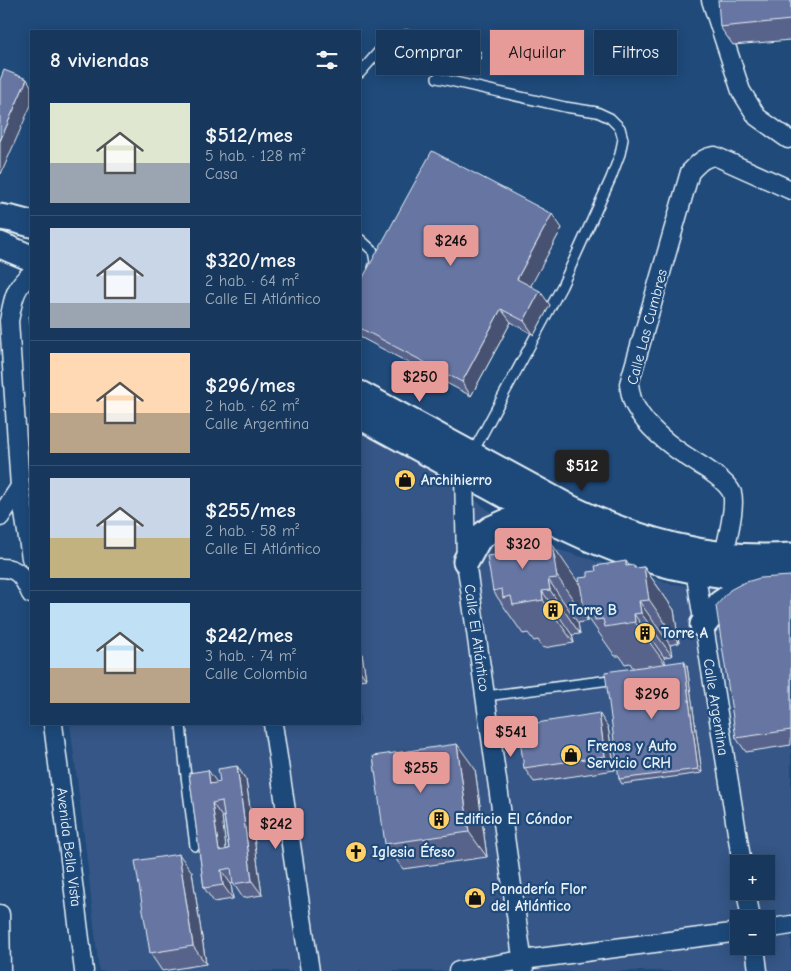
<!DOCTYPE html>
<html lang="es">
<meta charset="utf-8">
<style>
:root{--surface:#17385c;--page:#203f62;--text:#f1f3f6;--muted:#9eacbb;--line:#365272;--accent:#e69b98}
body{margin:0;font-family:"Comic Neue",sans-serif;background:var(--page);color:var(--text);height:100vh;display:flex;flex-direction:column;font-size:19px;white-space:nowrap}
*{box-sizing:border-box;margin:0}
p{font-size:16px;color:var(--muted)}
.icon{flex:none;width:28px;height:28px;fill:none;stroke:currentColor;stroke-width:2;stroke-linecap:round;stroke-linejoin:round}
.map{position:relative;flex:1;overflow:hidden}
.drawer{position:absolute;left:30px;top:30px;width:331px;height:695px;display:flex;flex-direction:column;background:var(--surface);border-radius:0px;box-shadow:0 2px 12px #0003,0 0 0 1px var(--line)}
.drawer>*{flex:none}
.banner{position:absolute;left:376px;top:30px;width:339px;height:45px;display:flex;gap:10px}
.tools{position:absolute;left:730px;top:855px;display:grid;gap:10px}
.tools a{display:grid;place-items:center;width:45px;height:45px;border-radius:0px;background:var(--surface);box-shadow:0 2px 12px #0003,0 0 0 1px var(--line);font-size:25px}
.price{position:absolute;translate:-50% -42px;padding:0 11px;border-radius:5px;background:var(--accent);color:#111;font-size:16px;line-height:32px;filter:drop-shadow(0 1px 2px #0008)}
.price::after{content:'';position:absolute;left:50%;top:30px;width:15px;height:11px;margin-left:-8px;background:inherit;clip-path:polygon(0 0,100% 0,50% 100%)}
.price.selected{background:#222;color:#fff}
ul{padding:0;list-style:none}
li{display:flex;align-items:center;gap:15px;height:125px;padding:0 20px}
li+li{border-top:1px solid var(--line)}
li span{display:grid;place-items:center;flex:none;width:140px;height:100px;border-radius:0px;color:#555}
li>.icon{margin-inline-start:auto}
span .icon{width:60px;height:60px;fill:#fffc;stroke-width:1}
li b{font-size:21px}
h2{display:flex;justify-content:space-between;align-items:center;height:60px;padding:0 20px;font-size:21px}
.tag{padding:0 18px;border-radius:0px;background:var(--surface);box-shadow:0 2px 12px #0003,0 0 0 1px var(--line);font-size:18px;line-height:45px}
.tag.selected{background:var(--accent);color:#111}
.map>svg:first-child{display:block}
.built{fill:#345786;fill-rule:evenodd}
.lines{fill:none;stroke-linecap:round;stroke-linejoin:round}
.service-casing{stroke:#e8f1f8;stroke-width:12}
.minor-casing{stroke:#e8f1f8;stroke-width:21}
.secondary-casing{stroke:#e8f1f8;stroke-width:29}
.service{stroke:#1f4a7a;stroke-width:9}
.minor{stroke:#1f4a7a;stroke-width:18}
.secondary{stroke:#1f4a7a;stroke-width:25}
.wall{fill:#58648b;stroke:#e8f1f8;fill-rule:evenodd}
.shaded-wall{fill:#475171;stroke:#e8f1f8}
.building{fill:#6674a2;stroke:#e8f1f8;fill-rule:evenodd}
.labels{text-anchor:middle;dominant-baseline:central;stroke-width:4.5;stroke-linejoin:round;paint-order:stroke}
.street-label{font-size:15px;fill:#e8f1f8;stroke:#1f4a7a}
.poi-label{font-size:15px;font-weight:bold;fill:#e8f1f8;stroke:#1f4a7a;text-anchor:start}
</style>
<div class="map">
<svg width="791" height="971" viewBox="0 0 791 971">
<rect width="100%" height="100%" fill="#1f4a7a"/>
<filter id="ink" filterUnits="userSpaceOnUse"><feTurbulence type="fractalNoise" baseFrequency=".02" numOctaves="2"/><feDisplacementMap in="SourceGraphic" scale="10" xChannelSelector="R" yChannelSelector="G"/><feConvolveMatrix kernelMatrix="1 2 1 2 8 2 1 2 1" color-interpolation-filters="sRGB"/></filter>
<g filter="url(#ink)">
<path class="built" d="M360,429L435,471L533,542L672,584L763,592L791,589V971H99L86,852L70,724H360ZM739,864H766V891H739ZM739,919H766V946H739Z"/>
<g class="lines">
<g class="service-casing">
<g id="service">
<path d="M360,73L386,43L406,35L476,55"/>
<path d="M437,78L565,107L597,112L610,118L620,128L623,139L620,154L611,178L562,286L473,452"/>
<path d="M360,239L373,251L375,262L373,268"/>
<path d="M486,696L617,679"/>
<path d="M181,724L185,768L195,846"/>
</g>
</g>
<g class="minor-casing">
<g id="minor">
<path d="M711,0L741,91L757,117L788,139"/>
<path d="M31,274C14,287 13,301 9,321L20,487L31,558"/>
<path d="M468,464L464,472L466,561L524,971"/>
<path d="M0,517L20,487"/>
<path d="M724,554C727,541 736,505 732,493C727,482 707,469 697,463C674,449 648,430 635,406C631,399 630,391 629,384L690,172C698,164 703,157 715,156L791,190"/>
<path d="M697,561L695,570L742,864"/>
<path d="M0,568C19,567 24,579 31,594"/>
<path d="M53,724L84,971"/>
<path d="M273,724L310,971"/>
<path d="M746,891L751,919"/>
<path d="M0,914L1,971"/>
<path d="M766,929L791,925"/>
<path d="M755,946L758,971"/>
<path d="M458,971L523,960L739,932"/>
</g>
</g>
<g class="secondary-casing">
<g id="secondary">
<path d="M0,217L12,219L31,224"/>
<path d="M0,245L31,258"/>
<path d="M360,394L570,508C638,541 715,562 791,556"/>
<path d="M360,416L560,525C631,560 712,582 791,576"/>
<path d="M466,561L478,539L491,529L507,522L522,518L548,520"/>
<path d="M703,625L721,603L743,588"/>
</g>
</g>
<use href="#service" class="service"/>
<use href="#minor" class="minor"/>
<use href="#secondary" class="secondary"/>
</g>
<g class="wall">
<path d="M791,0V40L733,45L720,27Z"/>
<path d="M562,228L530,286L550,305L534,335L511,322L471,396L360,337V283Z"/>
<path d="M533,538L537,543L544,545L580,585L588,577L629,565L636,568L644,567L674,610L679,643L670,645L672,656L664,657L665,664L687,666L702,773L622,784L619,779L633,668L630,663L625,664L620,656H615L587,616L588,621L578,623L580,634L572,635L574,643L543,648L538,640L534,641L528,633L523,634L493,591L496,555L504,549Z"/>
<path d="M791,576V745L746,752L736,738Z"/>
<path d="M360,642L366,679L360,680Z"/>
<path d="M608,727L615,770L534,782L524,768Z"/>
<path d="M237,766L246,780L262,895L243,898L233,883L231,884L233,899L214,902L204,888L189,773L217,783L220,782ZM224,816L229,849L226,850L222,817Z"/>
<path d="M475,769L487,857L403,869L385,844Z"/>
<path d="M192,872L206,964L162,971L150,953Z"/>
</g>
<g class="shaded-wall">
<path d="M27,79L31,86V105L1,174L0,172V141Z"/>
<path d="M552,214L562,228L527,293L517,279Z"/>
<path d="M540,291L550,305L534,335L524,321Z"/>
<path d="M501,309L511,322L471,396L462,382Z"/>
<path d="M533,538L556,571L542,546V542L555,560L552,544L582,588L585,613L587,616L588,621L534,543Z"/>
<path d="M626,561L648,593L634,568V565L646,582L644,567L674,610L679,643L626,566Z"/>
<path d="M548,579L578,623L580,634L550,590Z"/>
<path d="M542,591L572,635L574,643L543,600Z"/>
<path d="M639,601L670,645L672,656L641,613Z"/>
<path d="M634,614L664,657L666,665L635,622Z"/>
<path d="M360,642L366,679L360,671Z"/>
<path d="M684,661L687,666L702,773L698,769Z"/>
<path d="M599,713L608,727L615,770L605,756Z"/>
<path d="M457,744L475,769L487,857L469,832Z"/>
<path d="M237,766L246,780L262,895L252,881Z"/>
<path d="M208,770L218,784H210Z"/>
<path d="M212,803L222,817L228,864L219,851Z"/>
<path d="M179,854L192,872L206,964L193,946Z"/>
<path d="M221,870L231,884L233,899L223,885Z"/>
</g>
<g class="building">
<path d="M718,0H791V20L720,27Z"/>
<path d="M4,70L27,79L0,141V80Z"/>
<path d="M432,151L552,214L517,279L540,291L524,321L501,309L462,382L360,328V283Z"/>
<path d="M29,316H31V331Z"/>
<path d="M533,538L534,543L542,542V546L552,544L557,578L548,579L550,590L542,591L543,600L513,605L511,596L503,598L502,589L493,591L487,556L496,555V550L504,549L503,543Z"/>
<path d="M626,561V566L634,565V568L644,567L649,600L639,601L641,613L634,614L635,622L605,627L603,619L595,620L594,612L585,613L579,578L588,577V572L596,571L595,566Z"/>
<path d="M791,576V730L736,738L716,606L730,590L743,583L760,578Z"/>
<path d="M684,661L698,769L619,779L605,672Z"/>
<path d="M599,713L605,756L524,768L518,726Z"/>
<path d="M457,744L469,832L385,844L373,756Z"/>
<path d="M237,766L252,881L233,884L231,868L221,870L223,885L204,888L189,773L208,770L210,784L220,782L218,769ZM222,801L229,849L219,851L212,803Z"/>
<path d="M179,854L193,946L150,953L135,861Z"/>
</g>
</g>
<defs>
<g id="shop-disc" transform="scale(1.125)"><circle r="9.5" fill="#ffd166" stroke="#1f4a7a"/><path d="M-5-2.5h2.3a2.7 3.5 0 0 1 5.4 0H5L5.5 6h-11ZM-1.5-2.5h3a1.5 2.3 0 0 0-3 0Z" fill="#111"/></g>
<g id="building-disc" transform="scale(1.125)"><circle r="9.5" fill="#ffd166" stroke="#1f4a7a"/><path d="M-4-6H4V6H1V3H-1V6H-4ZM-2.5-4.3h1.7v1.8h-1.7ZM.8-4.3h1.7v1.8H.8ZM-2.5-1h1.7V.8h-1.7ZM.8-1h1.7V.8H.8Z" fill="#111"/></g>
<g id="church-disc" transform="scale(1.125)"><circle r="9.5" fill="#ffd166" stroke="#1f4a7a"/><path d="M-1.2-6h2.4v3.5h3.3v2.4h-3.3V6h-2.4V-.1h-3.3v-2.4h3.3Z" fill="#111"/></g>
</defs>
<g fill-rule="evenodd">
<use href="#shop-disc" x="405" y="480"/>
<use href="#building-disc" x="553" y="610"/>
<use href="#building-disc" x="645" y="633"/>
<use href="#shop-disc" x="571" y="755"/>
<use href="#building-disc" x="439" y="819"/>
<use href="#church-disc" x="356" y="852"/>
<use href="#shop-disc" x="475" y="898"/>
</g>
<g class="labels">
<g class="street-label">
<text transform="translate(647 327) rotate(-75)">Calle Las Cumbres</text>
<text transform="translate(477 638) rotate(82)">Calle El Atlántico</text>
<text transform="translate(716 707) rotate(81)">Calle Argentina</text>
<text transform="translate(69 847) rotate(83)">Avenida Bella Vista</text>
</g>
<g class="poi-label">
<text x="421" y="480">Archihierro</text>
<text x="569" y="610">Torre B</text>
<text x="661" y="633">Torre A</text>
<text x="587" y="746">Frenos y Auto<tspan x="587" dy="17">Servicio CRH</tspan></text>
<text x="455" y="819">Edificio El Cóndor</text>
<text x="372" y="852">Iglesia Éfeso</text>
<text x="491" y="889">Panadería Flor<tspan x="491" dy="17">del Atlántico</tspan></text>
</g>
</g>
</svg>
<div class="tools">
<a>+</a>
<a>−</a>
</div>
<b class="price" style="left:451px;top:267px">$246</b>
<b class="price" style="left:420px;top:403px">$250</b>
<b class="price selected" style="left:582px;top:492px">$512</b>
<b class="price" style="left:523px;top:570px">$320</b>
<b class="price" style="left:652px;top:720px">$296</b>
<b class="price" style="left:511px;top:758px">$541</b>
<b class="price" style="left:421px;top:794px">$255</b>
<b class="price" style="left:276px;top:850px">$242</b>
<div class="banner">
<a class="tag">Comprar</a>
<a class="tag selected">Alquilar</a>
<a class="tag">Filtros</a>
</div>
<section class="drawer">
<h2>8 viviendas<svg class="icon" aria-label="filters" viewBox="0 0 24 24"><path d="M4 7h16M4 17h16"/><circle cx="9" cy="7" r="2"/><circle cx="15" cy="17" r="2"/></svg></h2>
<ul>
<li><span style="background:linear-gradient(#dfe7d0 60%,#9aa5b1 0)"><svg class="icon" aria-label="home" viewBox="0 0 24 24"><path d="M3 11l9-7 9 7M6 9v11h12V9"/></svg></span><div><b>$512/mes</b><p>5 hab. · 128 m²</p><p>Casa</p></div></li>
<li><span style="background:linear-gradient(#c9d6e8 75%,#9aa5b1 0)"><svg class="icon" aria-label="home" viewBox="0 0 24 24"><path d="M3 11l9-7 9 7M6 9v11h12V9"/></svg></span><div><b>$320/mes</b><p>2 hab. · 64 m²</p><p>Calle El Atlántico</p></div></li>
<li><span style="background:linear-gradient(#ffd9b3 60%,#b9a48a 0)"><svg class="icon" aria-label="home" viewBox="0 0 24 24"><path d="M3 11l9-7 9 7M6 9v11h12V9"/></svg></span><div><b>$296/mes</b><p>2 hab. · 62 m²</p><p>Calle Argentina</p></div></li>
<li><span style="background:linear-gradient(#c9d6e8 60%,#c2b280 0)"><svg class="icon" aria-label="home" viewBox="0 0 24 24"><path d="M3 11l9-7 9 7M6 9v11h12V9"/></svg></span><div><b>$255/mes</b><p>2 hab. · 58 m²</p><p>Calle El Atlántico</p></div></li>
<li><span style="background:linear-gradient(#bfe0f5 65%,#b9a48a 0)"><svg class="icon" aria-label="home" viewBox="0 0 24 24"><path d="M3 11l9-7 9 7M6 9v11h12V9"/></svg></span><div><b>$242/mes</b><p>3 hab. · 74 m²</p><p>Calle Colombia</p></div></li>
</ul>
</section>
</div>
